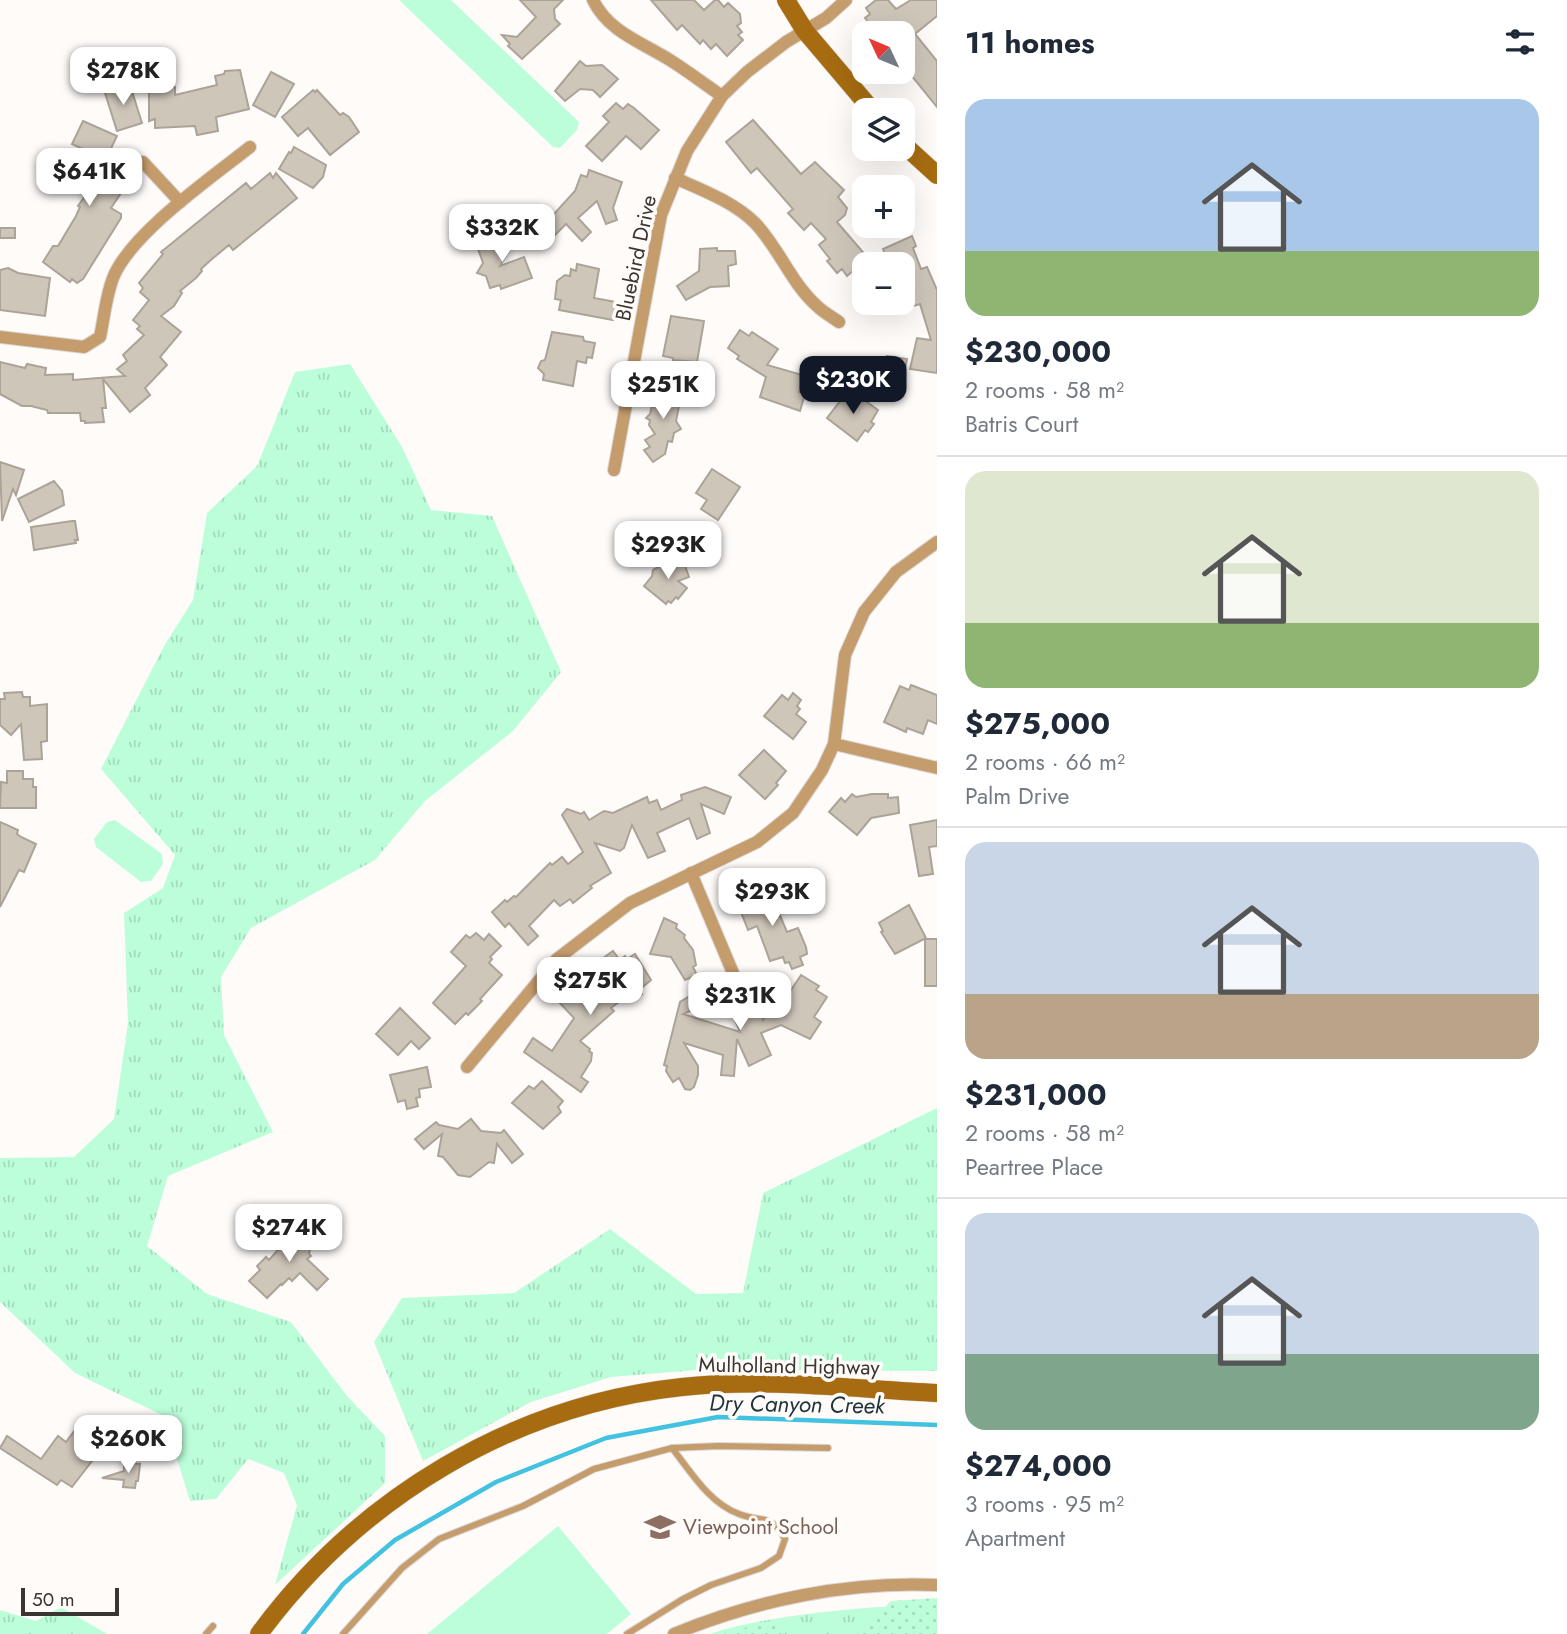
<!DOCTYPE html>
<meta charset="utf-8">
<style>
:root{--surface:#fff;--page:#f2f2f3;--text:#1f2937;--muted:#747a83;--line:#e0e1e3;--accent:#111827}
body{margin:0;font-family:Jost,sans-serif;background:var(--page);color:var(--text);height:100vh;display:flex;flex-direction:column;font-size:26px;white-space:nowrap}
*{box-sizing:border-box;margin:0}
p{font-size:23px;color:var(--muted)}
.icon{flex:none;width:38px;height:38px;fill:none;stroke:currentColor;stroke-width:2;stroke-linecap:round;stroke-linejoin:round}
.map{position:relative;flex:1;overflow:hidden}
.side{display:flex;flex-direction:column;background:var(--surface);width:630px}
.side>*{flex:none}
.needle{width:46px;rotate:314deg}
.fabs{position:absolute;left:852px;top:21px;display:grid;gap:14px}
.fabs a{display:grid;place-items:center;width:63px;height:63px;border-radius:14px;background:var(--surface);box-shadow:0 7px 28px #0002;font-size:35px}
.scale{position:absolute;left:21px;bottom:18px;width:98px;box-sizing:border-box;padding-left:7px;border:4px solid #3a3531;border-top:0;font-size:19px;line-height:24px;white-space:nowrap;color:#3a3531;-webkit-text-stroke:5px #fefbf9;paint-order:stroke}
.price{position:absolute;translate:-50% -60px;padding:0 16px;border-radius:14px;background:#fff;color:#222;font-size:23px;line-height:46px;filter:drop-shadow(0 2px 4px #0008)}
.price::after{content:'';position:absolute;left:50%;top:42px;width:21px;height:16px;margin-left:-10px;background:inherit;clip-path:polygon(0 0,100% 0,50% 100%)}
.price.current{background:var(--accent);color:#fff}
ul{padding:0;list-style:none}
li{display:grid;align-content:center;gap:14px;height:371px;padding:0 28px}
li+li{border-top:2px solid var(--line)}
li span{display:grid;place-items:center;height:217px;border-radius:21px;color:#555}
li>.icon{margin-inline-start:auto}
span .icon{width:126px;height:126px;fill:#fffc;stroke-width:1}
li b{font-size:30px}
h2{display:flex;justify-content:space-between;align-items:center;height:84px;padding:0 28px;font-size:30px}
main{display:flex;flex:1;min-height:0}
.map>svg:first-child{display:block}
.grass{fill:url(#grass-tufts)}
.park{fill:url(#park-dots)}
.garden{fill:#bcfeda}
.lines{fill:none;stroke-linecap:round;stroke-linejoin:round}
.stream{stroke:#42c1e1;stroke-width:4.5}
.building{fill:#cfc6ba;stroke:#aca398;stroke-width:2}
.lane-casing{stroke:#dbd7d5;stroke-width:8}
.street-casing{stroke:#dbd7d5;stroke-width:14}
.secondary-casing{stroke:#dbd7d5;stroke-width:19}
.lane{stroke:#c59c6c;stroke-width:6}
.street{stroke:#c59c6c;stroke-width:12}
.secondary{stroke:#a76c11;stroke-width:18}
.labels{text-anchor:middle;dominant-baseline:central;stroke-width:7;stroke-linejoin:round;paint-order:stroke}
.street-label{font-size:21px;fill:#3a3531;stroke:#fefbf9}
.education-label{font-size:21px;fill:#785e54;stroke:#fefbf9;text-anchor:start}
.water-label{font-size:23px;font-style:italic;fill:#1f353b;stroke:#fefbf9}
</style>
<main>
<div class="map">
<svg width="937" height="1634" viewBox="0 0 937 1634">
<defs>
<pattern id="grass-tufts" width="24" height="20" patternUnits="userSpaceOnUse" patternTransform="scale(1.75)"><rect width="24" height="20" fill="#bcfeda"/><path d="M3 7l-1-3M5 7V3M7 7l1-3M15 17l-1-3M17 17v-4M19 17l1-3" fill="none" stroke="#a2dabc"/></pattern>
<pattern id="park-dots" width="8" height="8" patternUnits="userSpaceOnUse" patternTransform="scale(1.75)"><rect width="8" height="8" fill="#bcfeda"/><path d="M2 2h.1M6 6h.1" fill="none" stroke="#a2dabc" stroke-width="1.8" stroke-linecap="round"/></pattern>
</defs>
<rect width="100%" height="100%" fill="#fefbf9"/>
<g class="grass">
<path d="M350,364L402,447L431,510L492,516L561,672L513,731L425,801L375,860L251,928L221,977L224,1035L273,1132L168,1176L147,1246L207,1294L291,1322L347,1396L385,1436V1483L275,1585L297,1505L284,1473L248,1459L216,1499L190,1501L164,1416L75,1373L0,1302V1158L74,1157L114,1119L128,1023L124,913L163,888L175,855L101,769L164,646L193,600L207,513L257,466L295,372Z"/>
<path d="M937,1108V1371L698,1370L611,1377L531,1402L423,1461L374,1342L402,1298L514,1293L610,1229L696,1294L743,1293L763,1193Z"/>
<path d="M61,1607L107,1634H0V1610L36,1621Z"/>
<path d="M877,1607H937V1634H709C764,1617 820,1612 877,1607Z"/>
</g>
<g class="park">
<path d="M937,1598V1634H858L891,1601Z"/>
<path d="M770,1621L784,1634H723Z"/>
</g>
<g class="garden">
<path d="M399,0H451L579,122L577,130L560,148L553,147Z"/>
<path d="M115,820L162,854L163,864L151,881L141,882L96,847L94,839L107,822Z"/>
<path d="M558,1526L631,1614L607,1634H427Z"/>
</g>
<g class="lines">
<path class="stream" d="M303,1634L343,1584L395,1540L496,1482L606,1438L718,1417L937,1425"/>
</g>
<g class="building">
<path d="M520,0H563L554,9L555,19L560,24L522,59L508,46L510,44L502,35L517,37L536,17Z"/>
<path d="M651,0H694L704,10L715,0H718L724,7L728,3L740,14L741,23L737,26L742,32L738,35L743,40L727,56L716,44L711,49L703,40L700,44L682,25L677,30Z"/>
<path d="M876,0H888L896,9L911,0H937V16L915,34L937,61V107L911,75L910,71L913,68L903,55V33H877L865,18L870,14L866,8Z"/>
<path d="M580,61L586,66L602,65L618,79L600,97L593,90L580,89L565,101L555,91Z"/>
<path d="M240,70L249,109L216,117L218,131L197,135L195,126L155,128V119L149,121V87L165,85L166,87H175V95L217,85L215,76L224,74L225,71Z"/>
<path d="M271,72L294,84L275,117L253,105Z"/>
<path d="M130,85L142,123L117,131L105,93L117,86Z"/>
<path d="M313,90L315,92L317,90L340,115L343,113L349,117L359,132L330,155L308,128L298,136L282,117Z"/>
<path d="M616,103L623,109L628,104L634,108L659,130L641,149L626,136L602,161L586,146L609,122L603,116Z"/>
<path d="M753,120L801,174L815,162L844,190L838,197L847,208L845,215L837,222L868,258L847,276L842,269L837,273L827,261L830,259L819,245L826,239L811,223L804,230L788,213L793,209L772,185L757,168L751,173L726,142Z"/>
<path d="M83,121L117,136L102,167L121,178L118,183L125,187L111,208L121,214V218L83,279L77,283L72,279L70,282L43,262L53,246H58L76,216L80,207L78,206L90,189L79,182L81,179L78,177L84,167L79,164L87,151L72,144Z"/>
<path d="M294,147L326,165L323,177L313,188L279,169L289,152L291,153Z"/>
<path d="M589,170L622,182L613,208L617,220L606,224L597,201L578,218L591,232L582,241L566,224L554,236L544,225L575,191L581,175L587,177Z"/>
<path d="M270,173L273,178L276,173L297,198L233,250L229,245L212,259L201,269L202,271L196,278L180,291L182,293L174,306L161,316L181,332L160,357L167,365L145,388L150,395L130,412L103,379L106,408H102L104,422L85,423V421H81L80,413H48L47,410L31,406H22L0,394V362L25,368L27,364L46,368L45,375L73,374V380L125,376L117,369L127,361L123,355L144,335L137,329L140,326L133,320L149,300L140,292L143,288L139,283L163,254L161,252L246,183L251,189Z"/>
<rect x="0" y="228" width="15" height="10"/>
<path d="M507,235L513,237L514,242L500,266L524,257L532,278L501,289L500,285L490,288L486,276L477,273L483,263L477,246Z"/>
<path d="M912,236L916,246L913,248L921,269L927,267L937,290V373L910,369L917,338L931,340L920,304L903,309V264H893L891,259L888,260L883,249Z"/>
<path d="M717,248V251H735L736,264L728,266L729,286L710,287L686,300L677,286L699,271L700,249Z"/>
<path d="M577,264L599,269L594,298L616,302L613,320L559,310L561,300L555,299L557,281L565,275L570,276L571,269L576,271Z"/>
<path d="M8,268L18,273L50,278L45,316L0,310V270Z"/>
<path d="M671,316L704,321L697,362L673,360V358L663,356Z"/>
<path d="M740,330L749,336L752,332L778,349L767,365L799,374L802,378L799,392L805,394L800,411L760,397L766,377L737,359L739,356L728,348Z"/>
<path d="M552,332L583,337L584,341L595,343L592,358L587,357L586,363L577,361L573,386L543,380L544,374L538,368L541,361L545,360Z"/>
<path d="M887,356L907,359L904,373L885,369Z"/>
<path d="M657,386L682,391L676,421L681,429L674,433L672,442L668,441L665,454L653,462L644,450L650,447L645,440L655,434L649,425L650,420L646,418L650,414Z"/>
<path d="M847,392L854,397L856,394L878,410L871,422L874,424L868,432L865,430L857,441L827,418Z"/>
<path d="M0,462L24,470L16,495L13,489L2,521Z"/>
<path d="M712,469L740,487L718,520L701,509L707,500L696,493Z"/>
<path d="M54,481L62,491L64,505L29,522L18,499Z"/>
<path d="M72,521H75L78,540H75L76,543L34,550L31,527Z"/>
<path d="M642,548L664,550L663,563L641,559Z"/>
<path d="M675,558L677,566L684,563L689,577L678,581L687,588L678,599L676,597L671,603L668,601L666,604L644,586L652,576L653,570Z"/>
<path d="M911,685L937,695V724L928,720L923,734L907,728L906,732L884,722L900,686L909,690Z"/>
<path d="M22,692L23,697H30V706L47,704V741L41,742L42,759L24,760L21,724L11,735L0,725V699H5L4,693Z"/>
<path d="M793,693L801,700L797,706L800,709L796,714L806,722L793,739L764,716L782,695L788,700Z"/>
<path d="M764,750L786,771L776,783L778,785L765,799L739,775Z"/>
<path d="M7,771H23V779H33V787H36V808H0L1,782L7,783Z"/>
<path d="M705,787L731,797L724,814L701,804L710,833L697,839L689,818L657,833L665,851L648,858L632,825L624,848L620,851L595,843L611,873L590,886L592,888L573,903L570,899L560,906L554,900L529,926L538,936L528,945L509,923L505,927L492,912L505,900L507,902L514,896L516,897L550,863L552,865L562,857L568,864L583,852L562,815L567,809L581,814L584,812L589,820L604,811L613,813L647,797L649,803L657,800L661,810L682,800L681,795Z"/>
<path d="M852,794L856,797L872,794H888V798L898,797L899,813L871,818L857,835L829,812L841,798L845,802Z"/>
<path d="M937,820V846L929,847L933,874L919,876L910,825Z"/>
<path d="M0,822L18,830L17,834L21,837L36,844L24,872L19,870L0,907Z"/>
<path d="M767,885L787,932L798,928L806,947L807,954L800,957L803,965L792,969L789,962L785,963L783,957L770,961L757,926L748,930L741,912L746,910L739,896Z"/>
<path d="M909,905L926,938L895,954L881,932L883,931L879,923Z"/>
<path d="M664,918L677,924L676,928L685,935L684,938L693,950L696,965L693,967L697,975L685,980L671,957L650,954Z"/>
<path d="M476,933L484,940L489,934L501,946L490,957L492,959L489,963L502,975L480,999L482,1001L468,1015L466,1013L455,1024L433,1003L466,966L451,952L466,935L470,938Z"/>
<rect x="925" y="939" width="12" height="47"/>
<path d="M613,951L620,960L625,956L627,959L635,954L651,980L639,990L642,994L632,1001L628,995L611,1008L614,1011L580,1041L590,1049L589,1051L592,1053L591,1061L581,1077L588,1082L581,1092L524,1052L533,1038L552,1051L574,1018L558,1001L574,985L582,993L586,990L589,993L605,978L595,964Z"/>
<path d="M801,975L819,986L816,990L827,997L814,1017L821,1022L810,1039L781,1025L761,1033L771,1055L749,1066L737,1039L734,1076L721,1075L723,1055L684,1043L698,1066V1075L694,1087L690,1090L685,1089L679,1078L673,1082L666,1071L667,1066L664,1065L680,1002L690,996L697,1008L683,1014L740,1032L735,1020L759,1010L763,1020L779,995L785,999Z"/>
<path d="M400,1008L430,1038L419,1049L411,1041L398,1055L376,1034Z"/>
<path d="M427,1067L431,1087L419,1089L420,1097L416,1098L418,1106L407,1109L405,1100L398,1102L390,1075Z"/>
<path d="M542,1081L563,1101L558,1107L561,1112L543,1129L512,1103L529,1086L534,1089Z"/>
<path d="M471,1119L481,1131L501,1133L504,1130L523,1154L512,1163L497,1144L494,1163L489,1162L470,1177L458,1175L443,1157L438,1156L442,1134L424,1149L415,1139L436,1122L439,1125L458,1129Z"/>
<path d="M290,1225L314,1231L309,1254L311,1256L307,1259L328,1279L317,1290L300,1273L292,1281L289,1278L282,1285L281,1284L267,1298L249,1281L260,1270L257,1266L266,1257L269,1260L286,1241Z"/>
<path d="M86,1424L127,1429L126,1454L99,1452L72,1487L61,1480L57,1485L0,1448L7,1436L41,1459L58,1436L66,1442L78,1426Z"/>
<path d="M124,1463L140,1464L138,1481H136L135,1488L123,1487L124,1480L102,1478L124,1471Z"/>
</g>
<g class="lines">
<g class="lane-casing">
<g id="lane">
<path d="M206,1634L213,1626"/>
<path d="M343,1634L402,1568L439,1539L523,1506L594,1469L672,1448L718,1446L828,1448"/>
<path d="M627,1634L683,1599L711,1585L761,1568L779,1556L785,1539C771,1513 763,1523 739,1514C709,1503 691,1472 672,1448"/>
</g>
</g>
<g class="street-casing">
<g id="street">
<path d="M593,0C609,33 644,43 673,62C690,73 706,85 722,96"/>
<path d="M143,162L180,202"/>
<path d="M675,178C702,190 734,202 755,223C779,248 791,283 817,306C823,312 832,317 839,322"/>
<path d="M0,337L84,347L100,337C104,318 106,296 113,278C130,234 212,177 250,147"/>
<path d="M614,470L661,215L687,151L722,96L747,72L786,42L826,18L846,0"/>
<path d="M834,744L937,768"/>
<path d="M691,873L733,973"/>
<path d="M467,1067L557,959L630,903L757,842L793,813L822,770L834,744L845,655L864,612L896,572L937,542"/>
<path d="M674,1634C756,1600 848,1581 937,1585"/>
</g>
</g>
<g class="secondary-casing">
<g id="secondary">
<path d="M786,0L805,31L872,110"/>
<path d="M903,144L937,175"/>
<path d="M259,1634C359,1498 513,1405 682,1387C766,1378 853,1389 937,1393"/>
</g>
</g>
<use href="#lane" class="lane"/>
<use href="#street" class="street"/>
<use href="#secondary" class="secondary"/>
</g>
<defs>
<g id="school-bare" transform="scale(2.415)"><path d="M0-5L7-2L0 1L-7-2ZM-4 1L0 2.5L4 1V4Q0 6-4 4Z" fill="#8d6e63" stroke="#fefbf9" stroke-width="2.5" paint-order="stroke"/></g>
</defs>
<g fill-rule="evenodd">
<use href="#school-bare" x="660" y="1527"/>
</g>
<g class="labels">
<g class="street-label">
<text transform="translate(636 258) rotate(-78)">Bluebird Drive</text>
<text transform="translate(789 1366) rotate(1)">Mulholland Highway</text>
</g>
<g class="education-label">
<text x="683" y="1527">Viewpoint School</text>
</g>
<g class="water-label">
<text transform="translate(797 1404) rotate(1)">Dry Canyon Creek</text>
</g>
</g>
</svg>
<div class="fabs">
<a><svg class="needle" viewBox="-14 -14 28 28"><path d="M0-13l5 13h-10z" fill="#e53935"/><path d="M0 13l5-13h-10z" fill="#747a83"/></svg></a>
<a><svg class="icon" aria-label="layers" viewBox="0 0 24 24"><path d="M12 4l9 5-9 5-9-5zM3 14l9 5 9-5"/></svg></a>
<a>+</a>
<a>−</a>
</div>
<div class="scale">50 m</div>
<b class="price" style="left:123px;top:107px">$278K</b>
<b class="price" style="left:89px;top:208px">$641K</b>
<b class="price" style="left:502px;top:264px">$332K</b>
<b class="price current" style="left:853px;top:416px">$230K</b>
<b class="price" style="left:663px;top:421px">$251K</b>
<b class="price" style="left:668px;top:581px">$293K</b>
<b class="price" style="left:772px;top:928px">$293K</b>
<b class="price" style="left:590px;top:1017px">$275K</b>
<b class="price" style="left:740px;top:1032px">$231K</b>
<b class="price" style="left:289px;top:1264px">$274K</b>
<b class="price" style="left:128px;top:1475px">$260K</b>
</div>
<section class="side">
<h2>11 homes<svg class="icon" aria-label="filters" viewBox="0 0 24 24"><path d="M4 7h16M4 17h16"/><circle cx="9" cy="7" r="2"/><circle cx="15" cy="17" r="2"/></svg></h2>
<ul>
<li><span style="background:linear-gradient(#a9c7e8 70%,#8fb573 0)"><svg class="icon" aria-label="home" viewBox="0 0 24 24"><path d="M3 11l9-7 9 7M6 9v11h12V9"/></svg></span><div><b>$230,000</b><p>2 rooms · 58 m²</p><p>Batris Court</p></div></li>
<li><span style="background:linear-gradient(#dfe7d0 70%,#8fb573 0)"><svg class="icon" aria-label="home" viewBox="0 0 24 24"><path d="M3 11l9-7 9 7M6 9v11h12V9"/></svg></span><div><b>$275,000</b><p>2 rooms · 66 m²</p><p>Palm Drive</p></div></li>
<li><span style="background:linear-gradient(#c9d6e8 70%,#b9a48a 0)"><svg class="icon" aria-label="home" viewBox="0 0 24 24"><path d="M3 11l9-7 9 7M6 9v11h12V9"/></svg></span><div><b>$231,000</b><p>2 rooms · 58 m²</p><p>Peartree Place</p></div></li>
<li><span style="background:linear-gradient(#c9d6e8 65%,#7fa58c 0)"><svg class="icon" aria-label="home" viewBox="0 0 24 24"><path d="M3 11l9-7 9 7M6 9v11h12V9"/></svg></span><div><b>$274,000</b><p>3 rooms · 95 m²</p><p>Apartment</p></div></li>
</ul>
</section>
</main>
